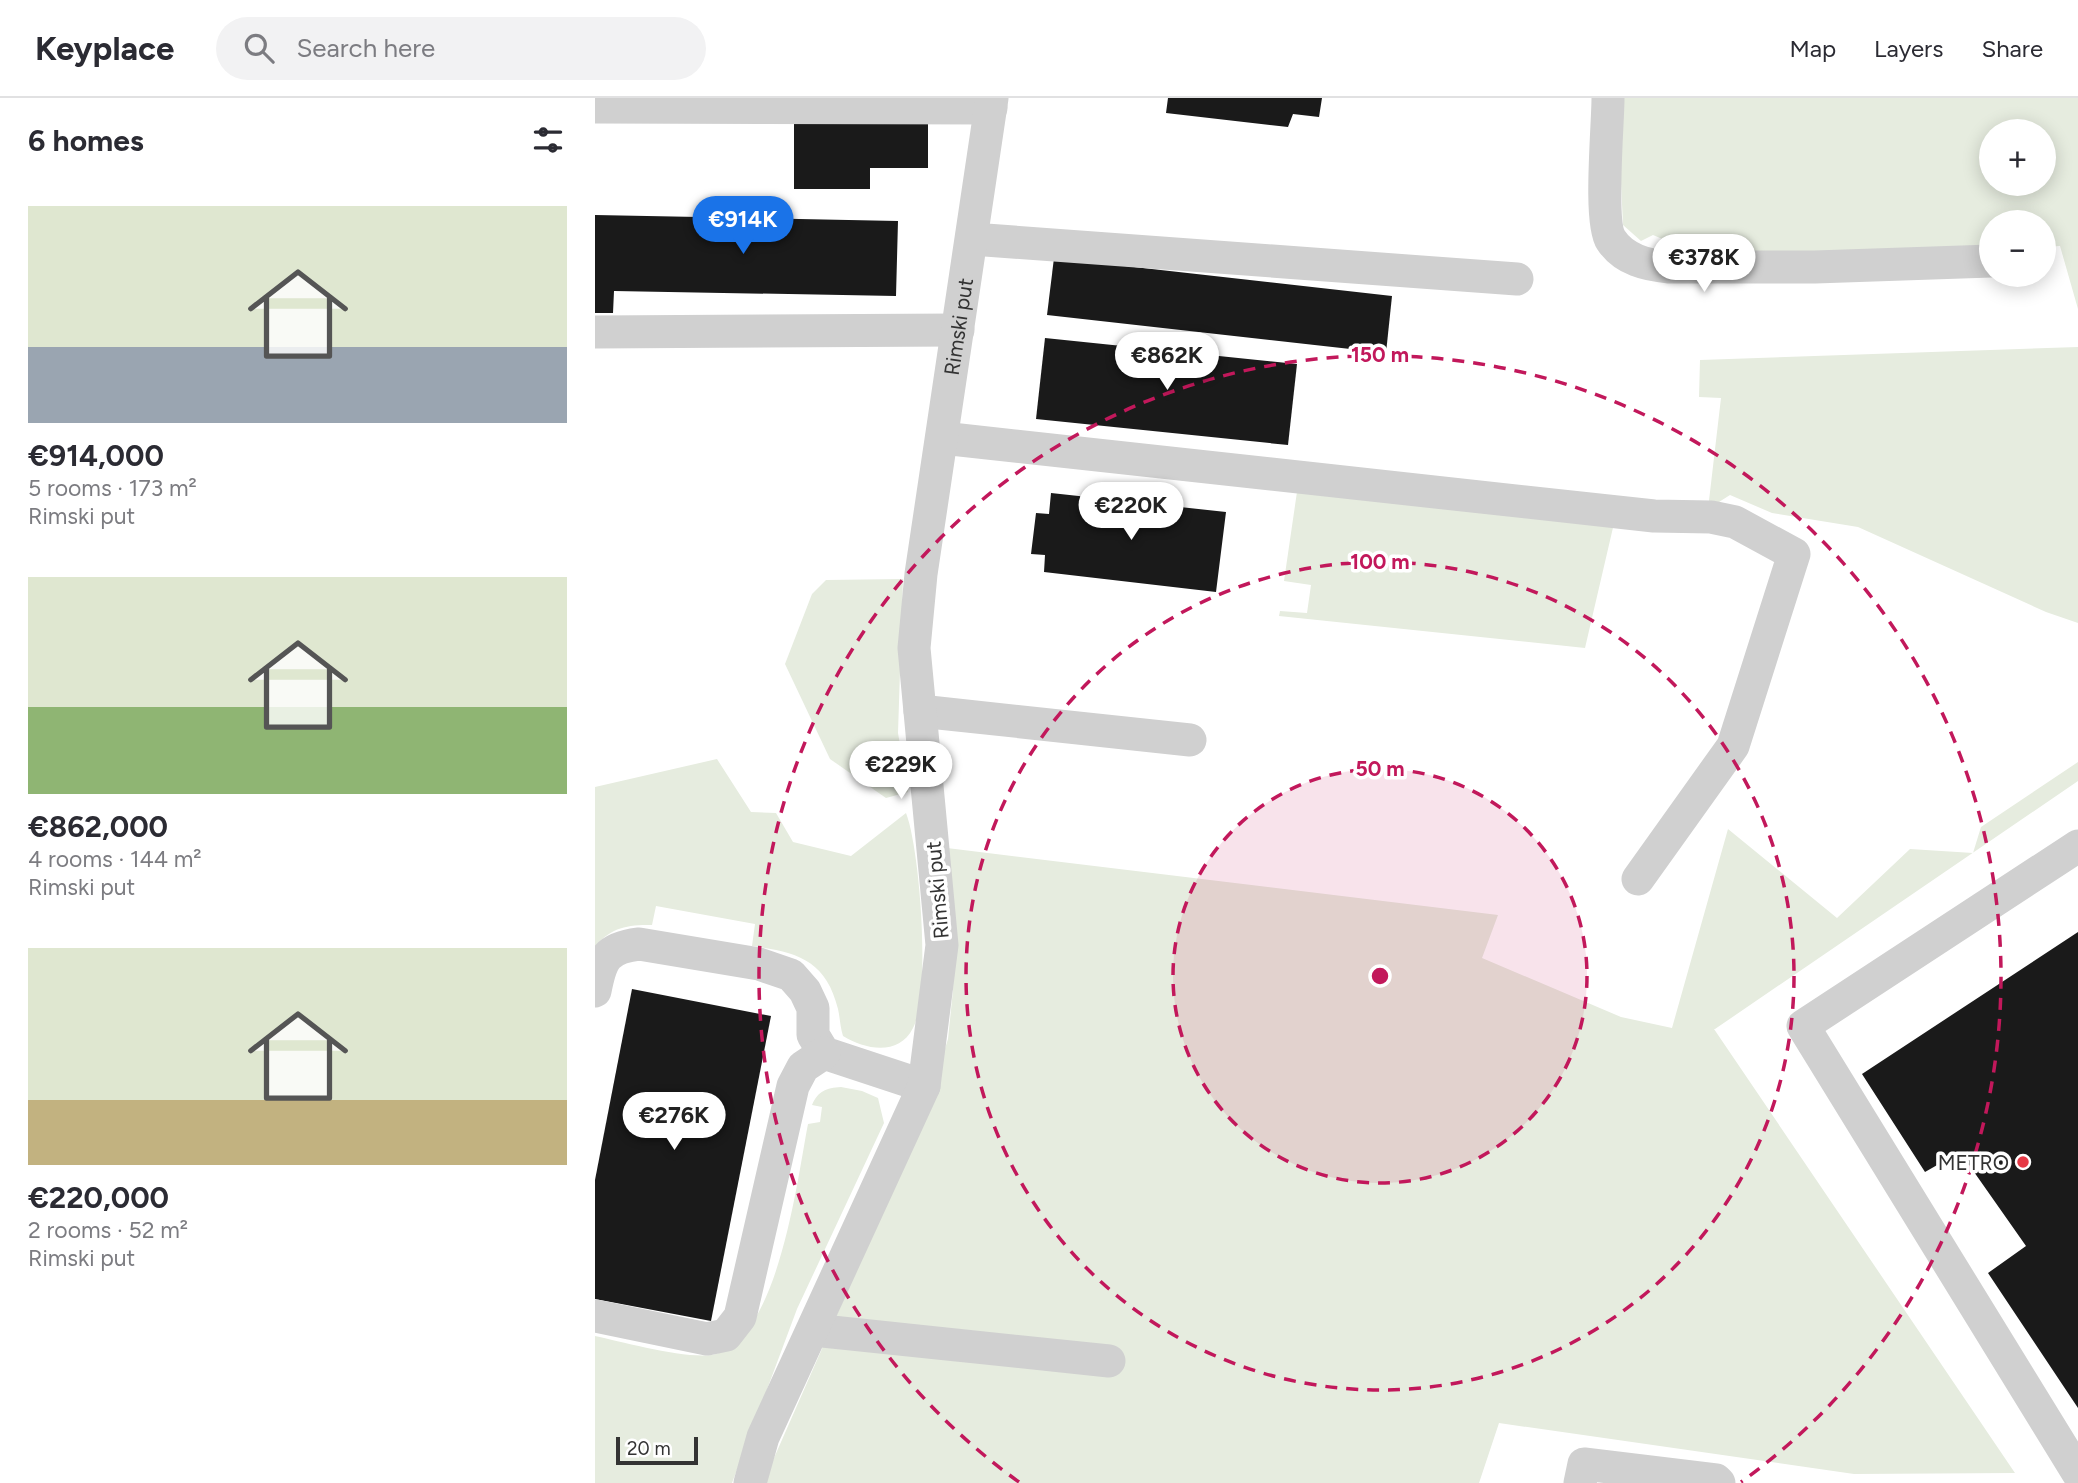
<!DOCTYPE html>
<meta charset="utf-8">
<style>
:root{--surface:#fff;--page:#f2f2f3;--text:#2b2b33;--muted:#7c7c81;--line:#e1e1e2;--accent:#1a73e8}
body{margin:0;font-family:Figtree,sans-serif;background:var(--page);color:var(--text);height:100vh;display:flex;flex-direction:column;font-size:26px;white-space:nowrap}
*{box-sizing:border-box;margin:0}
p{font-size:23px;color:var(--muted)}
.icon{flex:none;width:38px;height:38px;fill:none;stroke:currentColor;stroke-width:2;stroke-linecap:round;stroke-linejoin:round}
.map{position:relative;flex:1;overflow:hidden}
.sheet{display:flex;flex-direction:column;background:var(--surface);width:595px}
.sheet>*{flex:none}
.fabs{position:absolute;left:1384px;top:21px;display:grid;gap:14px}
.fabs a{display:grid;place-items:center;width:77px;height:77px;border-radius:50%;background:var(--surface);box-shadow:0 4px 18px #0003;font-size:35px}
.scale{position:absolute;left:21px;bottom:18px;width:82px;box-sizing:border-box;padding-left:7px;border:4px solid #333;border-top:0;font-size:19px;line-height:24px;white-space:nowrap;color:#333;-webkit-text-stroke:5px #fff;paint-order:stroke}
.price{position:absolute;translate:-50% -60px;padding:0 16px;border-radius:24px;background:#fff;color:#222;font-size:23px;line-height:46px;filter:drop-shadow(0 2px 4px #0008)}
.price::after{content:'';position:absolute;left:50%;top:42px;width:21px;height:16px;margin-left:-10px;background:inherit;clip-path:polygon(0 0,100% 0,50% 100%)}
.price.active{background:var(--accent);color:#fff}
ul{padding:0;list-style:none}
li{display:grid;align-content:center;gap:14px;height:371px;padding:0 28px}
li span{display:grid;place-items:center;height:217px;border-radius:0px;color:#555}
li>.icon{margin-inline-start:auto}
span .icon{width:126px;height:126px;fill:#fffc;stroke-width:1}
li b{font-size:30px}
h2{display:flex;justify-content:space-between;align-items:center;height:84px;padding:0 28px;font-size:30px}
header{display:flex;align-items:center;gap:42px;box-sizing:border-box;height:98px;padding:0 35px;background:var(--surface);border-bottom:2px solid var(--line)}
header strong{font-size:33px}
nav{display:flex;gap:38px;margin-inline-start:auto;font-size:24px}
.search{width:490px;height:63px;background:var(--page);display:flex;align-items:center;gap:18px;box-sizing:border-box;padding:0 24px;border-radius:38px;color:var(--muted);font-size:26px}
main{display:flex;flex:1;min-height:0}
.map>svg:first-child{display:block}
.green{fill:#e6ecdf;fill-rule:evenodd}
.building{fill:#1a1a1a}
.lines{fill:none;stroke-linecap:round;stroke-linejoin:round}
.minor{stroke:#d0d0d0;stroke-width:33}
.ring{fill:none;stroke:#c2185b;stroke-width:3.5;stroke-dasharray:12 9}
.poi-dot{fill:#e63946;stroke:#fff;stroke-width:2.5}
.labels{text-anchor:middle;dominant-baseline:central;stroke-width:7;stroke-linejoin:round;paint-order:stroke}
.street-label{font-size:21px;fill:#333;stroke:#fff}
.poi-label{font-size:21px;fill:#333;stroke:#fff;text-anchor:end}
.centre{fill:#c2185b;stroke:#fff;stroke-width:3.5}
.ring-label{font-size:21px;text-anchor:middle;font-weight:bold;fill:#c2185b;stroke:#fff;stroke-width:7;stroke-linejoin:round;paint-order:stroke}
</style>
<header>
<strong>Keyplace</strong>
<div class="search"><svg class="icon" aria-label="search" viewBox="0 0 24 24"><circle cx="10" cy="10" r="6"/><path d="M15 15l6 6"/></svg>Search here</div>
<nav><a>Map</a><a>Layers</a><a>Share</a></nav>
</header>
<main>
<section class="sheet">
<h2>6 homes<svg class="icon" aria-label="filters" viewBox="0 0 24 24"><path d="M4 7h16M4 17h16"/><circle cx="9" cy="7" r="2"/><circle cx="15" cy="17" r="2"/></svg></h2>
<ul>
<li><span style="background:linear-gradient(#dfe7d0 65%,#9aa5b1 0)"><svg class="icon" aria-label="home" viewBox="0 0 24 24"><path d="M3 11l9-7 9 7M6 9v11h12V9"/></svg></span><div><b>€914,000</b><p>5 rooms · 173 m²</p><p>Rimski put</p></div></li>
<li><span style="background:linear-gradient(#dfe7d0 60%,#8fb573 0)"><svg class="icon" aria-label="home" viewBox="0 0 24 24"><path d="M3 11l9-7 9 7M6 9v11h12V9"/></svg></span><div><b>€862,000</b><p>4 rooms · 144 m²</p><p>Rimski put</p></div></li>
<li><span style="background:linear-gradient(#dfe7d0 70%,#c2b280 0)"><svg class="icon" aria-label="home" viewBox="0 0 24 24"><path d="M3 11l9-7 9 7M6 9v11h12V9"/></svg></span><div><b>€220,000</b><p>2 rooms · 52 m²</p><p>Rimski put</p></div></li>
</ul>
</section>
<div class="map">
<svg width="1483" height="1385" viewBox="0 0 1483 1385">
<rect width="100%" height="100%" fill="#fff"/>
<g class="green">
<path d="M1022,0H1483V211L1465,148L1449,149V124H1396V150L1092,156L1084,148L1058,137L1046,143L1028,127ZM1396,33H1449V86H1396Z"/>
<path d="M1483,249V525L1451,514L1263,429L1177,415L1135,397L1113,411L1126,300L1104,299L1105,262Z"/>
<path d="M703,387L1020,421L990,550L684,518L685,513L712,515L716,487L689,483Z"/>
<path d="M308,481L303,635L313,694L291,700L235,661L190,566L217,496L231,482Z"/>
<path d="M122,661L156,714L181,715L198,744L256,758L311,715C325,751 336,896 318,930C304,958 271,952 248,938C245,928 245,920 243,911C231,862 202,854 157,848L160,826L61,808L57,827C31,827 18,829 0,848V689Z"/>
<path d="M1483,664V683L1120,931H1119L1420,1375L1259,1376L904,1325L884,1385H168L273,1146L339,985L353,941L358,892L359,835L352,750L903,817L887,860L1026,919L1077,930L1133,731L1242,820L1315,751L1378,755L1386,729Z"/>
<path d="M246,989L267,993L283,1000L289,1025L202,1211L137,1385H0V1238C28,1244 97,1263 121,1256C184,1237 202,1082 213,1026L225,1024L227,1009L217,1007C223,993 231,990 246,989Z"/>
</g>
<g class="building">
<path d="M199,0H333V70H275V91H199Z"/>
<path d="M573,0H727L724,19L698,16L693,29L571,15Z"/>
<path d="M0,117L303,123L301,198L19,193L18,215H0Z"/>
<path d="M459,160L797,198L791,255L452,217Z"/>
<path d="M450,240L702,266L693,347L441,321Z"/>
<path d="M456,395L631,414L621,494L449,474L450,457L436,456L441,415L454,416Z"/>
<path d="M1483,834V1310L1393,1175L1431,1148L1365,1054L1330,1074L1267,976Z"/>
<path d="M37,891L176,918L116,1223L0,1201V1082Z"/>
</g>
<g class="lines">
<g class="minor">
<path d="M1013,0C1013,27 1004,124 1016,142C1029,162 1052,167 1074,169H1220L1396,163"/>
<path d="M0,9L396,10"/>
<path d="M377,141L922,181"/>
<path d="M0,234L363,232"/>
<path d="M347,340L1059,418L1116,419L1140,424L1199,456L1138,648L1043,781"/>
<path d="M325,613L595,642"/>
<path d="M1483,748L1208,928L1483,1375"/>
<path d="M0,893C6,861 11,850 44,846L164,866L196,877L210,893L218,910V937L229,955L329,988"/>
<path d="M0,1218L112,1241L131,1237L145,1219L198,988L208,969L229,955"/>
<path d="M218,1232L514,1263"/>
<path id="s1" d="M155,1385L168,1339L329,988L347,847L319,550L326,476L397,0"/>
<path d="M985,1385L989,1366L1121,1382L1124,1385"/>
</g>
</g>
<circle cx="785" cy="878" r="207" fill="#c2185b" fill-opacity=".12"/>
<g class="ring">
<circle cx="785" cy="878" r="207"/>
<circle cx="785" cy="878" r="414"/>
<path d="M424 1384A621 621 0 1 1 1146 1384"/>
</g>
<circle class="poi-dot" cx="1428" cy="1064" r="7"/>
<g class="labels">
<g class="street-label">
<text stroke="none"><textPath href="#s1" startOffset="1199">Rimski put</textPath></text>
<text transform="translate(342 792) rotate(-95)">Rimski put</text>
</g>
<g class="poi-label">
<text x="1414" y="1064">METRO</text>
</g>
</g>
<circle cx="785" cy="878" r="10" class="centre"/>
<g class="ring-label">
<text x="785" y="264">150 m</text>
<text x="785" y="471">100 m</text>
<text x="785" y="678">50 m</text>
</g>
</svg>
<div class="fabs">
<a>+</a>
<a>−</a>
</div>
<div class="scale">20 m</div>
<b class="price active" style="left:148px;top:158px">€914K</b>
<b class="price" style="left:1109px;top:196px">€378K</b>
<b class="price" style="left:572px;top:294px">€862K</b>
<b class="price" style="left:536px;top:444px">€220K</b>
<b class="price" style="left:306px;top:703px">€229K</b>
<b class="price" style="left:79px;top:1054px">€276K</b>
</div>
</main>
